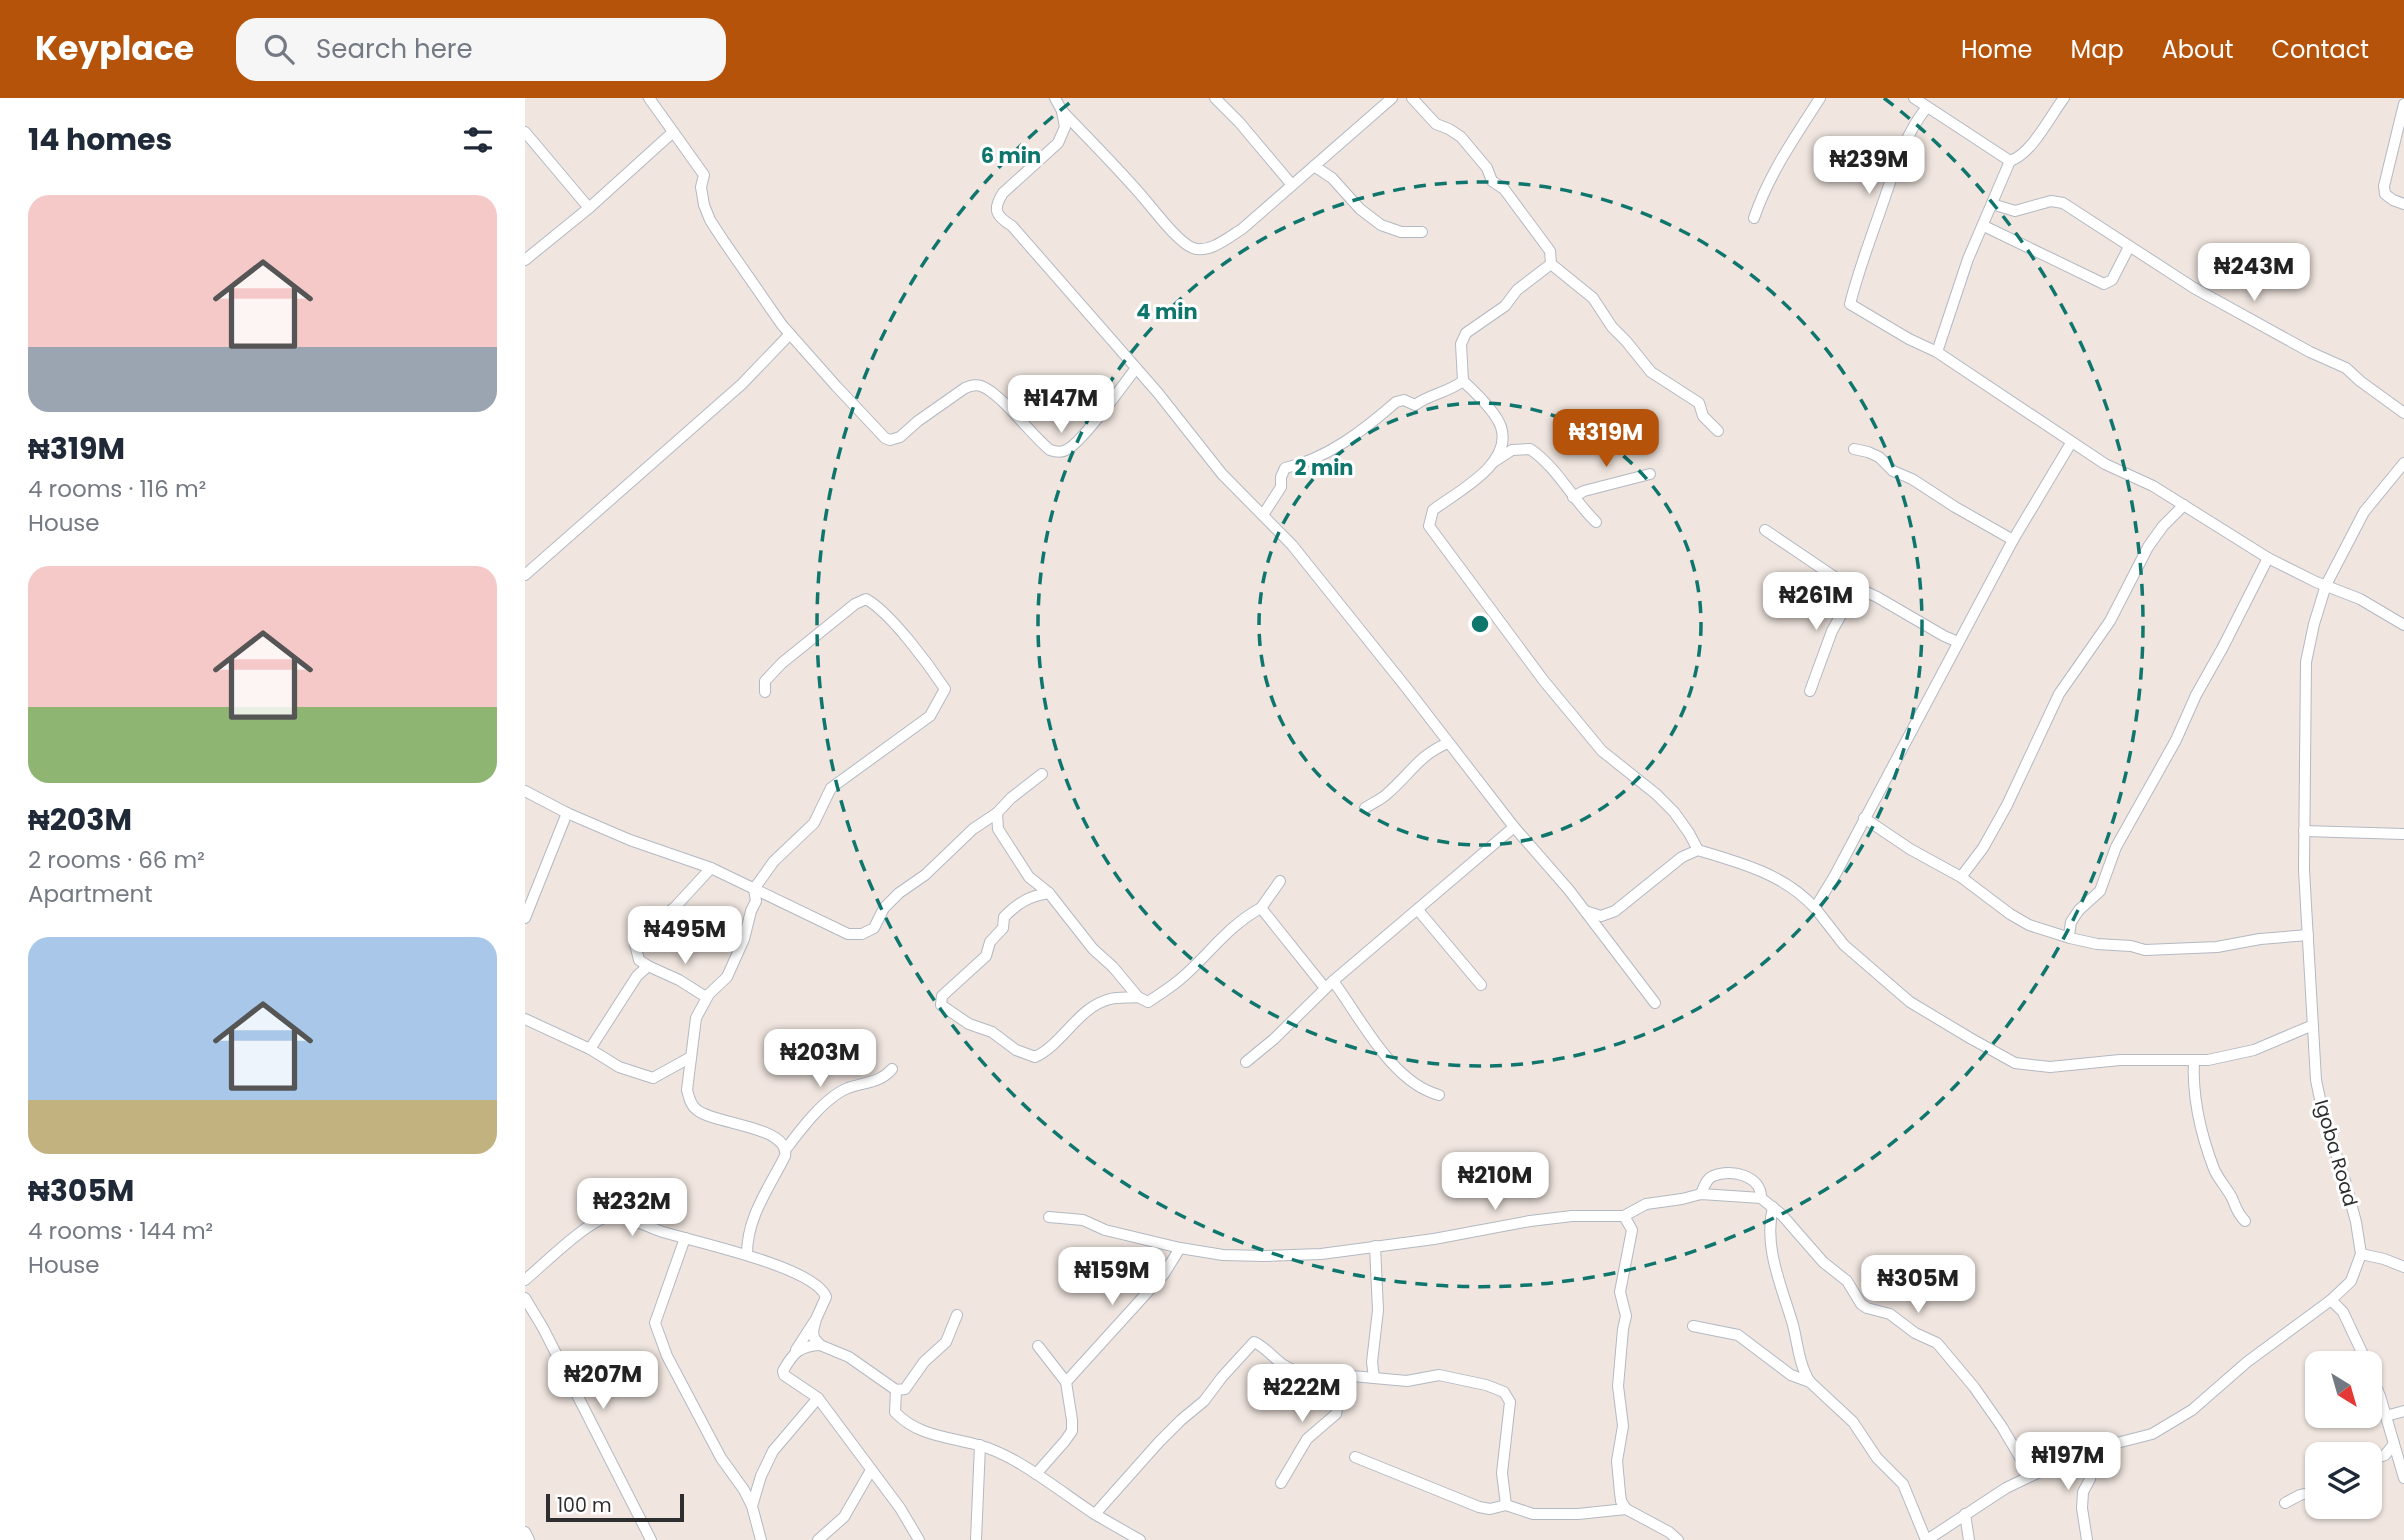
<!DOCTYPE html>
<meta charset="utf-8">
<style>
:root{--surface:#fff;--page:#f6f6f7;--text:#1f2937;--muted:#747a83;--accent:#b45309}
body{margin:0;font-family:Poppins,sans-serif;background:var(--page);color:var(--text);height:100vh;display:flex;flex-direction:column;font-size:26px;white-space:nowrap}
*{box-sizing:border-box;margin:0}
p{font-size:23px;color:var(--muted)}
.icon{flex:none;width:38px;height:38px;fill:none;stroke:currentColor;stroke-width:2;stroke-linecap:round;stroke-linejoin:round}
.map{position:relative;flex:1;overflow:hidden}
.drawer{display:flex;flex-direction:column;background:var(--surface);width:525px}
.drawer>*{flex:none}
.needle{width:46px;rotate:143deg}
.buttons{position:absolute;left:1780px;top:1253px;display:grid;gap:14px}
.buttons a{display:grid;place-items:center;width:77px;height:77px;border-radius:14px;background:var(--surface);box-shadow:0 2px 5px #0004;font-size:35px}
.scale{position:absolute;left:21px;bottom:18px;width:138px;box-sizing:border-box;padding-left:7px;border:4px solid #2e2e2e;border-top:0;font-size:19px;line-height:24px;white-space:nowrap;color:#2e2e2e;-webkit-text-stroke:5px #fff;paint-order:stroke}
.price{position:absolute;translate:-50% -60px;padding:0 16px;border-radius:14px;background:#fff;color:#222;font-size:23px;line-height:46px;filter:drop-shadow(0 2px 4px #0008)}
.price::after{content:'';position:absolute;left:50%;top:42px;width:21px;height:16px;margin-left:-10px;background:inherit;clip-path:polygon(0 0,100% 0,50% 100%)}
.price.current{background:var(--accent);color:#fff}
ul{padding:0;list-style:none}
li{display:grid;align-content:center;gap:14px;height:371px;padding:0 28px}
li span{display:grid;place-items:center;height:217px;border-radius:21px;color:#555}
li>.icon{margin-inline-start:auto}
span .icon{width:126px;height:126px;fill:#fffc;stroke-width:1}
li b{font-size:30px}
h2{display:flex;justify-content:space-between;align-items:center;height:84px;padding:0 28px;font-size:30px}
header{display:flex;align-items:center;gap:42px;box-sizing:border-box;height:98px;padding:0 35px;background:var(--accent);color:#fff}
header strong{font-size:33px}
nav{display:flex;gap:38px;margin-inline-start:auto;font-size:24px}
.search{width:490px;height:63px;background:var(--page);display:flex;align-items:center;gap:18px;box-sizing:border-box;padding:0 24px;border-radius:21px;color:var(--muted);font-size:26px}
main{display:flex;flex:1;min-height:0}
.map>svg:first-child{display:block}
.lines{fill:none;stroke-linecap:round;stroke-linejoin:round}
.minor-casing{stroke:#b3b9c2;stroke-width:12}
.minor{stroke:#fff;stroke-width:10}
.ring{fill:none;stroke:#0f766e;stroke-width:3.5;stroke-dasharray:12 9}
.labels{text-anchor:middle;dominant-baseline:central;stroke-width:6;stroke-linejoin:round;paint-order:stroke}
.street-label{font-size:19px;fill:#2e2e2e;stroke:#fff}
.centre{fill:#0f766e;stroke:#fff;stroke-width:3.5}
.ring-label{font-size:21px;text-anchor:middle;font-weight:bold;fill:#0f766e;stroke:#fff;stroke-width:6;stroke-linejoin:round;paint-order:stroke}
</style>
<header>
<strong>Keyplace</strong>
<div class="search"><svg class="icon" aria-label="search" viewBox="0 0 24 24"><circle cx="10" cy="10" r="6"/><path d="M15 15l6 6"/></svg>Search here</div>
<nav><a>Home</a><a>Map</a><a>About</a><a>Contact</a></nav>
</header>
<main>
<section class="drawer">
<h2>14 homes<svg class="icon" aria-label="filters" viewBox="0 0 24 24"><path d="M4 7h16M4 17h16"/><circle cx="9" cy="7" r="2"/><circle cx="15" cy="17" r="2"/></svg></h2>
<ul>
<li><span style="background:linear-gradient(#f6c9c9 70%,#9aa5b1 0)"><svg class="icon" aria-label="home" viewBox="0 0 24 24"><path d="M3 11l9-7 9 7M6 9v11h12V9"/></svg></span><div><b>₦319M</b><p>4 rooms · 116 m²</p><p>House</p></div></li>
<li><span style="background:linear-gradient(#f6c9c9 65%,#8fb573 0)"><svg class="icon" aria-label="home" viewBox="0 0 24 24"><path d="M3 11l9-7 9 7M6 9v11h12V9"/></svg></span><div><b>₦203M</b><p>2 rooms · 66 m²</p><p>Apartment</p></div></li>
<li><span style="background:linear-gradient(#a9c7e8 75%,#c2b280 0)"><svg class="icon" aria-label="home" viewBox="0 0 24 24"><path d="M3 11l9-7 9 7M6 9v11h12V9"/></svg></span><div><b>₦305M</b><p>4 rooms · 144 m²</p><p>House</p></div></li>
</ul>
</section>
<div class="map">
<svg width="1879" height="1442" viewBox="0 0 1879 1442">
<rect width="100%" height="100%" fill="#f0e5df"/>
<g class="lines">
<g class="minor-casing">
<g id="minor">
<path d="M124,0L179,77L176,89L179,107L185,122L198,142L257,227L311,288L360,340L365,342L375,339L393,323L440,290C445,288 450,286 456,288C476,295 506,337 525,352C531,354 536,355 541,352C555,347 599,286 611,270"/>
<path d="M530,0L537,13C561,38 585,62 608,88C622,102 651,144 668,150C684,156 704,139 717,131L867,0"/>
<path d="M690,0L714,24L767,87"/>
<path d="M887,0L911,26L924,31L936,39L962,70L967,83L979,91L1025,153L1026,166L1068,200L1087,229L1101,243L1126,274L1174,305L1178,318L1193,333"/>
<path d="M1389,0L1485,63"/>
<path d="M1879,6L1859,88L1860,96L1868,102L1879,106"/>
<path d="M1402,9C1380,36 1370,70 1359,102C1347,137 1334,170 1325,206L1384,241L1412,254L1580,366L1628,388L1743,460L1791,484L1835,501L1879,527"/>
<path d="M537,13L540,29L533,45L478,95C467,112 471,118 487,128L633,295L697,376L767,447L880,588L989,729L1044,792L1130,905"/>
<path d="M0,34L64,110"/>
<path d="M789,68L807,80L835,111L856,127L876,134H897"/>
<path d="M1467,106L1490,113L1526,103L1538,105L1669,190L1785,254L1821,270L1835,283L1879,315"/>
<path d="M1229,120C1244,76 1270,39 1295,0"/>
<path d="M1459,128L1579,186L1587,182L1604,149"/>
<path d="M0,162L64,110L147,35"/>
<path d="M1026,166L992,192L980,208L941,235L936,246L938,283C950,294 971,314 976,329C988,366 932,394 908,412L904,428L1019,583L1077,653L1131,696L1149,714L1164,735L1173,752"/>
<path d="M1412,254L1443,161L1485,63C1507,56 1525,18 1539,0"/>
<path d="M1329,351L1343,354L1354,359L1368,373L1387,381L1430,409L1488,442"/>
<path d="M970,363L987,352L1005,351C1033,370 1047,401 1071,424"/>
<path d="M1048,399L1059,393L1125,376"/>
<path d="M738,417L756,389V379L760,370C802,361 839,332 871,304L879,302L890,307C905,296 922,295 938,283"/>
<path d="M1240,432L1311,480L1352,499L1419,538L1433,544"/>
<path d="M0,477L217,286L265,236"/>
<path d="M1285,593L1307,533L1331,490"/>
<path d="M517,676L486,700L472,715L473,731L504,779L524,795L568,851L588,869L613,899L623,904C635,896 648,888 659,878C685,855 704,827 736,810L800,890"/>
<path d="M0,693L42,715L105,742L186,770L323,836H337L349,830L359,810L374,795L400,777L448,731L472,715"/>
<path d="M840,710C848,705 857,701 863,695C886,675 894,657 923,645"/>
<path d="M1339,720L1385,751L1436,779L1485,816L1504,827L1545,840L1572,846L1606,848L1620,852L1692,849L1735,841L1783,837"/>
<path d="M1779,733L1879,736"/>
<path d="M1436,779L1458,750L1482,707L1534,596L1585,523L1623,449L1638,428L1659,407"/>
<path d="M524,795C504,798 493,805 479,819L478,830L465,844L461,858L417,898L416,907L444,926L467,934L491,952L510,959C539,945 553,909 585,901C594,899 604,900 613,899"/>
<path d="M736,810L755,783"/>
<path d="M1290,810L1319,847L1385,904L1445,940L1490,965L1525,969L1595,962H1683L1729,952L1788,927"/>
<path d="M893,812L956,887"/>
<path d="M1060,813L1076,818L1090,813L1157,759L1173,752C1216,765 1259,776 1290,810L1310,777L1488,442L1546,345"/>
<path d="M0,820L42,715"/>
<path d="M1545,840L1544,837L1546,824L1554,812L1575,793L1591,749L1651,642L1671,597L1698,549L1743,460"/>
<path d="M123,868L154,882L181,899"/>
<path d="M808,883C836,920 866,984 914,997"/>
<path d="M0,921L65,951L94,969L128,980L166,959"/>
<path d="M65,951L112,878L123,868L114,862L110,846L112,841L151,808L186,770"/>
<path d="M1669,962C1667,999 1676,1037 1689,1071C1693,1081 1702,1090 1707,1100C1711,1109 1712,1115 1720,1123"/>
<path d="M721,964L749,941L808,883L989,729"/>
<path d="M261,1051C276,1031 300,999 323,990C340,984 355,985 367,971"/>
<path d="M1176,1096C1179,1089 1181,1081 1188,1078C1206,1070 1237,1078 1236,1100"/>
<path d="M1248,1109C1238,1149 1257,1189 1268,1227C1273,1247 1274,1267 1285,1284"/>
<path d="M1099,1118L1107,1132L1095,1194L1101,1218L1098,1231L1093,1288L1098,1328L1092,1363L1095,1395L1096,1403L1101,1411L1144,1434L1153,1442"/>
<path d="M524,1119L558,1122L580,1132L655,1150L698,1157L740,1158L796,1156L909,1141L1005,1123L1047,1118H1099L1121,1106L1157,1101L1176,1096L1236,1100L1257,1117L1298,1164L1322,1183L1336,1206L1342,1210L1365,1216L1390,1235L1412,1245L1449,1289L1477,1329L1506,1378"/>
<path d="M160,1140L130,1225L142,1258L196,1360L219,1392L227,1408L236,1442"/>
<path d="M222,1156C222,1119 244,1090 260,1058C265,1028 191,1027 172,1012C165,1007 164,999 162,992L171,920L184,896L202,879L219,841L226,813L231,803L229,791L249,763L289,725L306,690L405,618L420,591C404,567 366,515 341,501L330,506L257,565L240,583V594"/>
<path d="M1836,1156L1859,1161L1879,1169"/>
<path d="M0,1182C19,1166 63,1122 85,1118C96,1115 123,1129 135,1133C168,1144 289,1168 301,1199L291,1221L288,1233L289,1240L295,1247L324,1259L371,1292L380,1291L399,1264L421,1244L432,1217"/>
<path d="M0,1200L18,1230L126,1442"/>
<path d="M1806,1202L1818,1214L1842,1265"/>
<path d="M1168,1228L1213,1237L1266,1277L1285,1284L1328,1324L1352,1360L1378,1386L1401,1442"/>
<path d="M295,1247C274,1248 268,1255 258,1273L259,1277L293,1300L375,1410L394,1442"/>
<path d="M271,1252L289,1224"/>
<path d="M1844,1272L1855,1298L1879,1380"/>
<path d="M849,1280L847,1264L853,1212L850,1148"/>
<path d="M541,1284L639,1176L655,1150"/>
<path d="M371,1292L370,1314C392,1338 424,1339 453,1347C490,1356 536,1394 568,1415C583,1424 599,1433 615,1442"/>
<path d="M1861,1318L1879,1313"/>
<path d="M830,1359L954,1409L965,1411L981,1407L1008,1416H1053L1101,1411"/>
<path d="M1844,1363L1860,1357L1869,1346"/>
<path d="M511,1376L540,1343L547,1333V1322L541,1284L513,1248"/>
<path d="M756,1385L782,1341L811,1316L819,1278"/>
<path d="M1760,1405L1775,1397L1792,1393"/>
<path d="M227,1408L236,1378L248,1353L293,1300"/>
<path d="M570,1416L634,1344L656,1322L679,1303L697,1279L729,1244C745,1251 752,1268 772,1273L882,1283L914,1277L961,1287L979,1294L985,1304L977,1375L981,1407"/>
<path d="M1440,1416L1444,1442"/>
<path d="M0,1434L4,1442"/>
<path d="M293,1442L319,1419L346,1372"/>
<path d="M451,1442L455,1347"/>
<path d="M1402,1442L1481,1390L1506,1378L1572,1350L1627,1336L1667,1312L1722,1264L1806,1202L1826,1183L1836,1156L1831,1124L1819,1079L1800,1025L1791,982L1779,772L1781,564L1789,526L1801,487L1839,414L1879,365"/>
<path d="M1562,1442L1557,1410L1558,1394L1565,1381L1572,1350"/>
</g>
</g>
<use href="#minor" class="minor"/>
</g>
<g class="ring">
<circle cx="955" cy="526" r="221"/>
<circle cx="955" cy="526" r="442"/>
<path d="M1359 0A663 663 0 1 1 551 0"/>
</g>
<g class="labels">
<g class="street-label">
<text transform="translate(1811 1055) rotate(74)">Igoba Road</text>
</g>
</g>
<circle cx="955" cy="526" r="10" class="centre"/>
<g class="ring-label">
<text x="486" y="65">6 min</text>
<text x="642" y="221">4 min</text>
<text x="799" y="377">2 min</text>
</g>
</svg>
<div class="buttons">
<a><svg class="needle" viewBox="-14 -14 28 28"><path d="M0-13l5 13h-10z" fill="#e53935"/><path d="M0 13l5-13h-10z" fill="#747a83"/></svg></a>
<a><svg class="icon" aria-label="layers" viewBox="0 0 24 24"><path d="M12 4l9 5-9 5-9-5zM3 14l9 5 9-5"/></svg></a>
</div>
<div class="scale">100 m</div>
<b class="price" style="left:1344px;top:98px">₦239M</b>
<b class="price" style="left:1729px;top:205px">₦243M</b>
<b class="price" style="left:536px;top:337px">₦147M</b>
<b class="price current" style="left:1081px;top:371px">₦319M</b>
<b class="price" style="left:1291px;top:534px">₦261M</b>
<b class="price" style="left:160px;top:868px">₦495M</b>
<b class="price" style="left:295px;top:991px">₦203M</b>
<b class="price" style="left:970px;top:1114px">₦210M</b>
<b class="price" style="left:107px;top:1140px">₦232M</b>
<b class="price" style="left:587px;top:1209px">₦159M</b>
<b class="price" style="left:1393px;top:1217px">₦305M</b>
<b class="price" style="left:78px;top:1313px">₦207M</b>
<b class="price" style="left:777px;top:1326px">₦222M</b>
<b class="price" style="left:1543px;top:1394px">₦197M</b>
</div>
</main>
